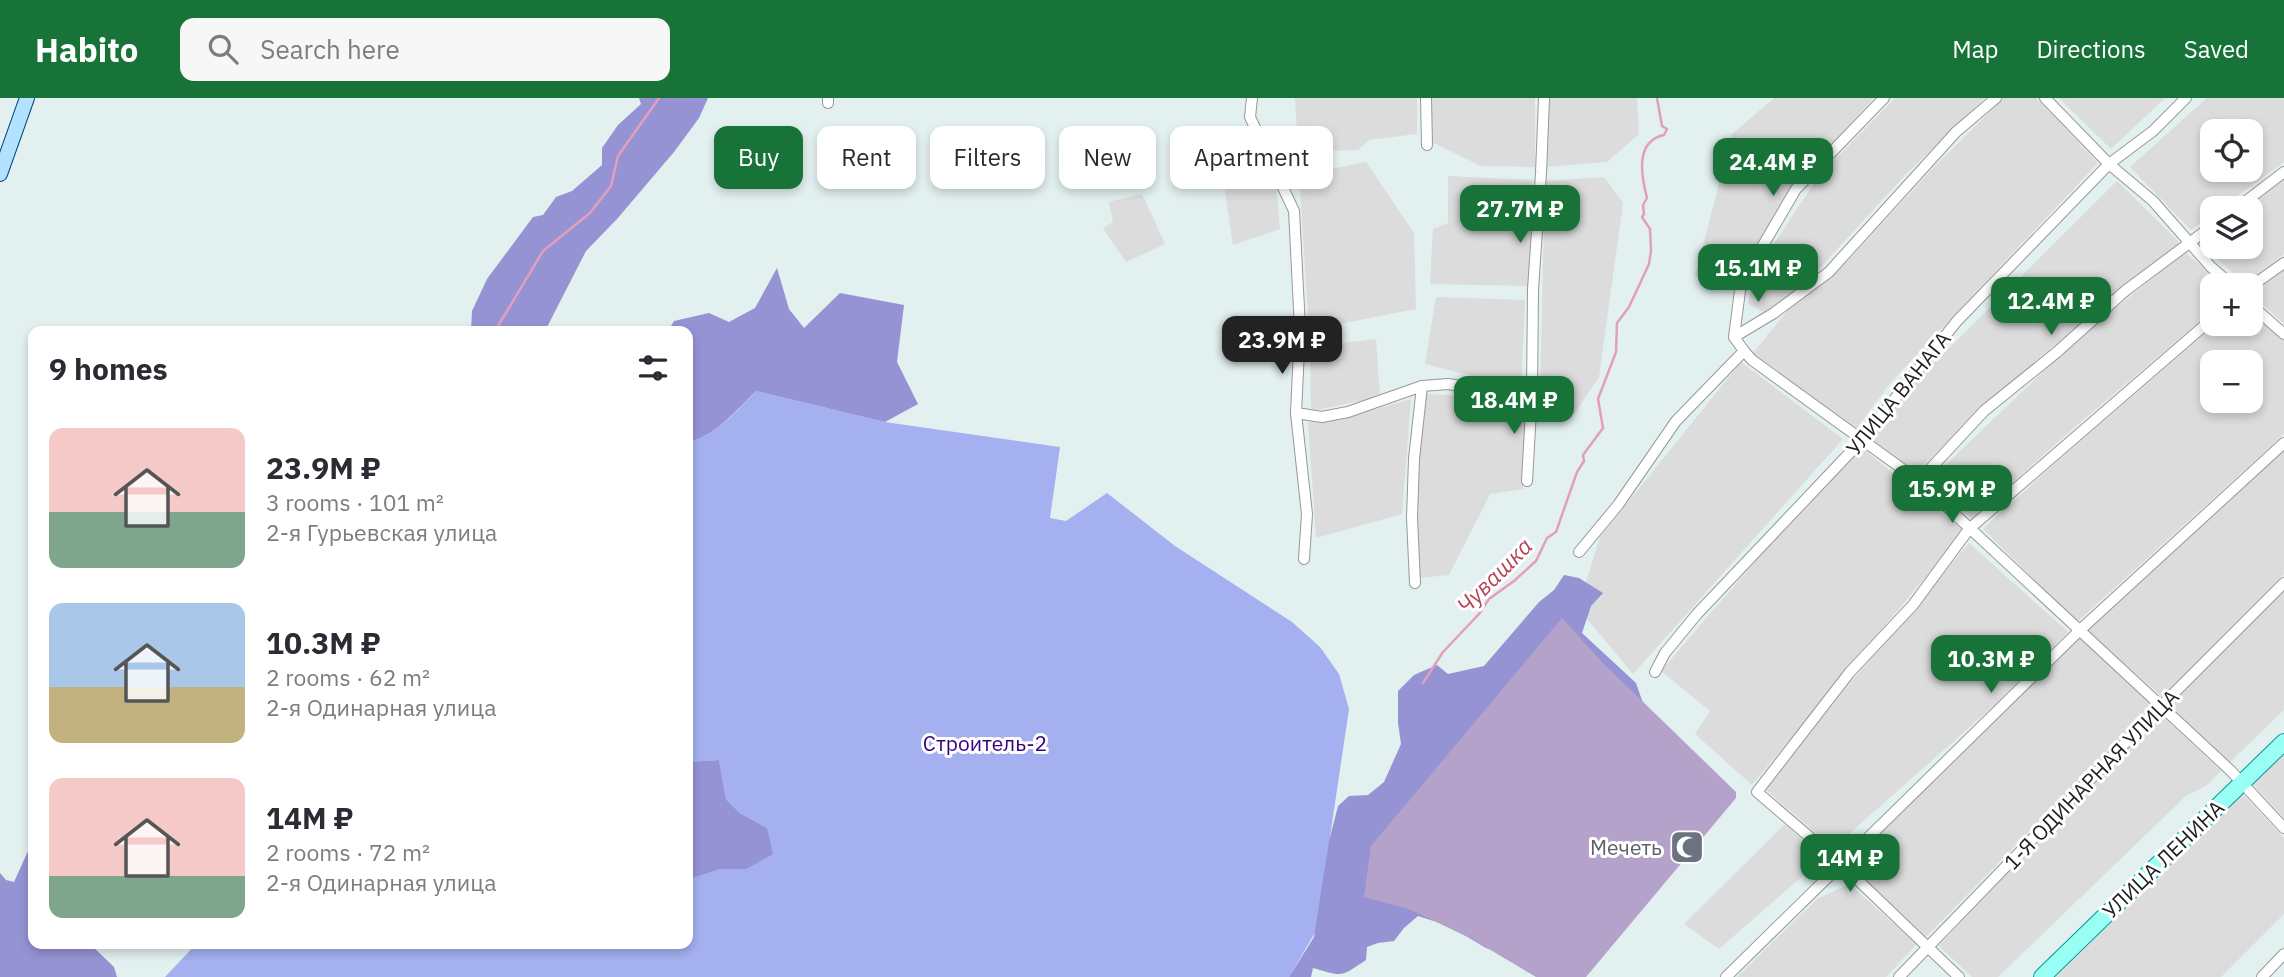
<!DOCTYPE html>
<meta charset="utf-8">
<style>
:root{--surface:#fff;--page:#f7f7f7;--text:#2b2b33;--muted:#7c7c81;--accent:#187339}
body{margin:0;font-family:"IBM Plex Sans",sans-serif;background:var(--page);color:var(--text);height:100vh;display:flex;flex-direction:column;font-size:26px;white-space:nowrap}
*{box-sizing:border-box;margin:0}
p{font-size:23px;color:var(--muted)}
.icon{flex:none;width:38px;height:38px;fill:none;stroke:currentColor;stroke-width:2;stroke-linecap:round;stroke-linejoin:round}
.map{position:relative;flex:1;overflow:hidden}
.drawer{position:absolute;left:28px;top:228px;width:665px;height:623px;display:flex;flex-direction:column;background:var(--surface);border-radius:14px;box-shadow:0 4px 10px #0003}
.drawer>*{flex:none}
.hud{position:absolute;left:714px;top:28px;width:665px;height:63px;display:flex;gap:14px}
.controls{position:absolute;left:2200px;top:21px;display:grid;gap:14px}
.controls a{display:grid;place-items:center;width:63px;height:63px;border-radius:14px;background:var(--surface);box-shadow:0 4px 10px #0003;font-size:35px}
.price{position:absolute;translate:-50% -60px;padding:0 16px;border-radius:14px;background:var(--accent);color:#fff;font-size:23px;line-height:46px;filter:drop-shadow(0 2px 4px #0008)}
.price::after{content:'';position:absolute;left:50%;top:42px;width:21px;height:16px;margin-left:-10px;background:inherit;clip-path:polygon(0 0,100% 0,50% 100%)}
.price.current{background:#222;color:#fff}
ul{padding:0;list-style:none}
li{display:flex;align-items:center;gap:21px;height:175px;padding:0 21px}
li span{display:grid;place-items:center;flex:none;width:196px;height:140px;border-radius:14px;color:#555}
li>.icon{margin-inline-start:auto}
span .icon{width:84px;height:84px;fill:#fffc;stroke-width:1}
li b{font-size:30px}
h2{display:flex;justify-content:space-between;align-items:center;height:84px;padding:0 21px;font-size:30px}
.tag{padding:0 24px;border-radius:14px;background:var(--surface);box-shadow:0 4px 10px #0003;font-size:24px;line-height:63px}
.tag.current{background:var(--accent);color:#fff}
header{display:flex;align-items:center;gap:42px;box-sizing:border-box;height:98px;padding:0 35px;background:var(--accent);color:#fff}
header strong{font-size:33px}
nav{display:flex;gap:38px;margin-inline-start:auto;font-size:24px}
.search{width:490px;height:63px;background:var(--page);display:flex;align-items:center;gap:18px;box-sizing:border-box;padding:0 24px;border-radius:14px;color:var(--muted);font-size:26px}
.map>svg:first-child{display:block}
.residential{fill:#dbdcdb;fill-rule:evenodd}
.grass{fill:#a4b0ef}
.forest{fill:#9593d3}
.cemetery{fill:#b5a2cb}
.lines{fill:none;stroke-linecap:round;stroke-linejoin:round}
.stream{stroke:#e29fbd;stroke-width:2.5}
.street-casing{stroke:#989898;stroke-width:12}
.secondary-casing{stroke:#00467a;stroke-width:16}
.primary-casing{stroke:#009896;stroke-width:18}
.street{stroke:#fff;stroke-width:10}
.secondary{stroke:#b2e2ff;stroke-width:14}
.primary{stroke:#99fff4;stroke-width:16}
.labels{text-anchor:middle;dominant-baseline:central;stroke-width:6;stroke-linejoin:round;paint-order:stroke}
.street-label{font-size:21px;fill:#1e1e1e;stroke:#fff}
.park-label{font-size:21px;fill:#370187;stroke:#fff}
.worship-label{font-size:21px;fill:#5b616d;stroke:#fff;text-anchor:end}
.water-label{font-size:23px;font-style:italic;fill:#b74156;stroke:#fff}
</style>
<header>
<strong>Habito</strong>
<div class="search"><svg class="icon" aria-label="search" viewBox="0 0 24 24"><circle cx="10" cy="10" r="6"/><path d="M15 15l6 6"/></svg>Search here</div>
<nav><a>Map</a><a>Directions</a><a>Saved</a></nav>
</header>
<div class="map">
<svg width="2284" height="879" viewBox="0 0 2284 879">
<rect width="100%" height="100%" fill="#e3f0f0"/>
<g class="residential">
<path d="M1295,0H1417V36L1369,42L1358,52L1298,54Z"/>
<path d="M1430,0H1535V69L1481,68L1430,43Z"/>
<path d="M1548,0H1637L1639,36L1607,64L1547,69Z"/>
<path d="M1774,0H1874L1790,91L1738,179L1695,178L1732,36Z"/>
<path d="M1895,0H1985L1906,76L1809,182L1768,216L1748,206L1754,176L1818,79Z"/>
<path d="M2004,0H2036L2098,65L1891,284L1857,330L1796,292L1753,255L1789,211L1848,163L1935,68Z"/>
<path d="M2059,0H2165L2111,51Z"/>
<path d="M2207,0H2284V64L2221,110H2212V116L2191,132L2130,69ZM2212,33H2250V72H2212Z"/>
<path d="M1366,64L1414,135L1416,211L1309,232L1299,77Z"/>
<path d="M1258,73L1276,86L1280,131L1233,147L1223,81Z"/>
<path d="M1448,78L1532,82L1529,188L1430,186L1433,131L1448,125Z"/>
<path d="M1604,79L1623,105L1599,279L1570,322L1540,292L1545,83Z"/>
<path d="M2284,82V156L2244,185L2198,144L2212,134V149H2250V110H2245Z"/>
<path d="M2117,83L2180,145L2040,259L1914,376L1868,341L1913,286Z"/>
<path d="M1142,96L1165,146L1126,164L1103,130L1113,124L1109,104Z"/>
<path d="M2185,154L2223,187H2212V213L2076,328L1972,421L1931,381L2076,242Z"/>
<path d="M2284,172V226L2252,196Z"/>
<path d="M1436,199L1525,202L1521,290L1425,266Z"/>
<path d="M2251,211L2284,243V336L2077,524L1983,431L2052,368L2216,226H2250ZM2212,264H2250V303H2212Z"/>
<path d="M1376,241L1380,299L1311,313L1310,249Z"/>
<path d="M1741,264L1843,341L1633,576L1578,510L1600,439Z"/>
<path d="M1426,296L1527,301L1523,391L1490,396L1449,477L1418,480L1415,386Z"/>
<path d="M1411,301L1402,416L1316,440L1308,324L1352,318Z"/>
<path d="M1861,349L1964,433L1752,687L1695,636L1710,613L1661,573L1771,445Z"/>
<path d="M2284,351V476L2162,599L2086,531Z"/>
<path d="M1969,445L2068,534L1999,603L1833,750L1765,691L1851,584Z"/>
<path d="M2284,492V612L2229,665L2170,608Z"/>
<path d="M2079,538L2153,607L1925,840L1847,764Z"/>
<path d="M2161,617L2221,673L2206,688L2186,698L1998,879H1972L1939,848L2025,756Z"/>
<path d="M2284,655V720L2252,685Z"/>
<path d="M2243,696L2284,740V816L2221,879H2056Z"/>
<path d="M1785,726L1823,760L1719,851L1684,826Z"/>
<path d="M1849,786L1917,846L1886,879H1737L1817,801Z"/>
</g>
<path class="grass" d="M756,293L885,324L1060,349L1050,420L1066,423L1107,395L1175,448L1292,524L1320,549L1339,576L1349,611L1316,833L1289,879H165L197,845H688V784L690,781L721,771H746L767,730L740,715L726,701L719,662L688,664V343C711,343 740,309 756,293Z"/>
<g class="forest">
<path d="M639,0H708L699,20L674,54L617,121L586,153L545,233H471L472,213L487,181L533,119L543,117L556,99L572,93L602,67V50L618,27L641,6Z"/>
<path d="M777,170L789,211L804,230L840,195L904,207L897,264L918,306L885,324L756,293C740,308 711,343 688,343V233H668L674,223L709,215L729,224L755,210Z"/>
<path d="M1564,477L1579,480L1603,495L1591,508L1582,535L1636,585L1646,614L1507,857L1486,850L1449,828L1418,818L1404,830L1394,843L1378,845L1367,849L1366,862C1340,879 1344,879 1313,870L1311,879H1289L1314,839L1329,743L1338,708L1349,698L1368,697L1384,684L1401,646L1398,625V593L1414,577L1437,567L1448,576L1484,568L1539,504L1554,492Z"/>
<path d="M719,662L726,701L740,715L767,730L773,756L746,771H721L690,781L688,784V664Z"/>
<path d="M33,742V845H89L114,869L117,879H0V775L6,782L14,784Z"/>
</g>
<path class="cemetery" d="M1562,520L1603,565L1736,694V700L1586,879H1536L1472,841L1409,811L1364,799L1371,748Z"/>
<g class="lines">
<g class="stream">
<path d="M495,233L543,153L590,115L611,88L618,58L659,0"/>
<path d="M1423,585L1443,554L1479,516L1489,501L1514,483L1536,463L1547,440L1556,434L1577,374L1584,363L1583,357L1603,330L1598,301L1616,254L1617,225L1629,209L1649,166L1651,153L1650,131L1642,119L1644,116L1643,107L1647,100C1641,77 1635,43 1664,37L1667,31L1662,28L1657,0"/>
</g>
<g class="street-casing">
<g id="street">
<path d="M1252,0L1250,19L1294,113L1300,230L1296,315L1307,416L1304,461"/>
<path d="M1426,0L1427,47"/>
<path d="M2045,0L2109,66L2153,103L2211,169L2232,187"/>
<path d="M828,5V0"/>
<path d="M2237,110L2284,74"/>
<path d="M2250,189L2284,165"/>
<path d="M2250,206L2284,236"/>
<path d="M1734,239L1741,185L1796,91L1884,0"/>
<path d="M1744,253L1752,262L1919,383L2231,673L2284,730"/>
<path d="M1296,315L1322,319L1348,314L1422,288L1448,286L1495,293L1532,295"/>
<path d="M1527,383L1532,295L1533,191L1541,75L1544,0"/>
<path d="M1919,383L1984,313L2057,254L2125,193L2212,128"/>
<path d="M1579,454L1618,407L1676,323L1744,253L1734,239L1774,215L1829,174L1956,34L1996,0"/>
<path d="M1415,485L1412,420L1414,361L1422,288"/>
<path d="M1655,574L1665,555L1697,516L1861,343L1957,223L2109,66L2153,33L2186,0"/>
<path d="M1726,879L2080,532L2284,345"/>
<path d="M1899,879L2160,609L2284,485"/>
<path d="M1959,879L1840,765L1757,694L1850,574L1913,507L1969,431L2212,221"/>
<path d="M2262,879L2284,856"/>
</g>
</g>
<g class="secondary-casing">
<path id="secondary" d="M0,76L27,0"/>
</g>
<g class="primary-casing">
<path id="primary" d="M2042,879L2284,644"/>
</g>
<use href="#street" class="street"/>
<use href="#secondary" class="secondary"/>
<use href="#primary" class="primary"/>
</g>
<defs>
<g id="mosque-square" transform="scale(1.75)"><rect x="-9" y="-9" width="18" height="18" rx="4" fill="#6b7280" stroke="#fff"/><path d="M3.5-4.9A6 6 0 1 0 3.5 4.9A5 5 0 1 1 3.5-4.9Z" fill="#fff"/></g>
</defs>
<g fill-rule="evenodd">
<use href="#mosque-square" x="1687" y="749"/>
</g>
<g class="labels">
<g class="street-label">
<text transform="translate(1898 295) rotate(-51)">УЛИЦА ВАНАГА</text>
<text transform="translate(2091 681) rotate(-46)">1-Я ОДИНАРНАЯ УЛИЦА</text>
<text transform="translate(2163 761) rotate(-44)">УЛИЦА ЛЕНИНА</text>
</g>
<g class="park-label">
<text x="985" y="645">Строитель-2</text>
</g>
<g class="worship-label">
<text x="1662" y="749">Мечеть</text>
</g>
<g class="water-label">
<text transform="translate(1494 477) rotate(-45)">Чувашка</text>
</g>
</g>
</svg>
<div class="controls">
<a><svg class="icon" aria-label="locate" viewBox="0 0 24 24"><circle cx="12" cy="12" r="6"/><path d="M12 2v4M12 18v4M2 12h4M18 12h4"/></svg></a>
<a><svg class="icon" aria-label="layers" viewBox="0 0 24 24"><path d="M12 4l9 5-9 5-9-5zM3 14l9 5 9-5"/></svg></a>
<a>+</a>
<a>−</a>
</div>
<b class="price" style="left:1773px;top:100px">24.4M ₽</b>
<b class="price" style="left:1520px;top:147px">27.7M ₽</b>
<b class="price" style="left:1758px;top:206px">15.1M ₽</b>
<b class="price" style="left:2051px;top:239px">12.4M ₽</b>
<b class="price current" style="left:1282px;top:278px">23.9M ₽</b>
<b class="price" style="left:1514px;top:338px">18.4M ₽</b>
<b class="price" style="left:1952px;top:427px">15.9M ₽</b>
<b class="price" style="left:1991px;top:597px">10.3M ₽</b>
<b class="price" style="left:1850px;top:796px">14M ₽</b>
<div class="hud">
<a class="tag current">Buy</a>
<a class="tag">Rent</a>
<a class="tag">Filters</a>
<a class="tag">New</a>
<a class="tag">Apartment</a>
</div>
<section class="drawer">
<h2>9 homes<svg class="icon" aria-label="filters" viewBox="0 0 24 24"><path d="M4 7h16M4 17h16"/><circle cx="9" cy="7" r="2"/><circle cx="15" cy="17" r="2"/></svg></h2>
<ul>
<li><span style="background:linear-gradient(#f6c9c9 60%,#7fa58c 0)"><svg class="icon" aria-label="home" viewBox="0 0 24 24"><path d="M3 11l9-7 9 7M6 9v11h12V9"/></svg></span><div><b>23.9M ₽</b><p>3 rooms · 101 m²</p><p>2-я Гурьевская улица</p></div></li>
<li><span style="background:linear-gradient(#a9c7e8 60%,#c2b280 0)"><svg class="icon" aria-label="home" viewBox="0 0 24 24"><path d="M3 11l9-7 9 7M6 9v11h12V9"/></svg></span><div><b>10.3M ₽</b><p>2 rooms · 62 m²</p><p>2-я Одинарная улица</p></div></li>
<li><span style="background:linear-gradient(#f6c9c9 70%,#7fa58c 0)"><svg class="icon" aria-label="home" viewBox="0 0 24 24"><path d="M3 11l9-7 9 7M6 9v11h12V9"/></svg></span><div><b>14M ₽</b><p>2 rooms · 72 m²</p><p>2-я Одинарная улица</p></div></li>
</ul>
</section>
</div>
